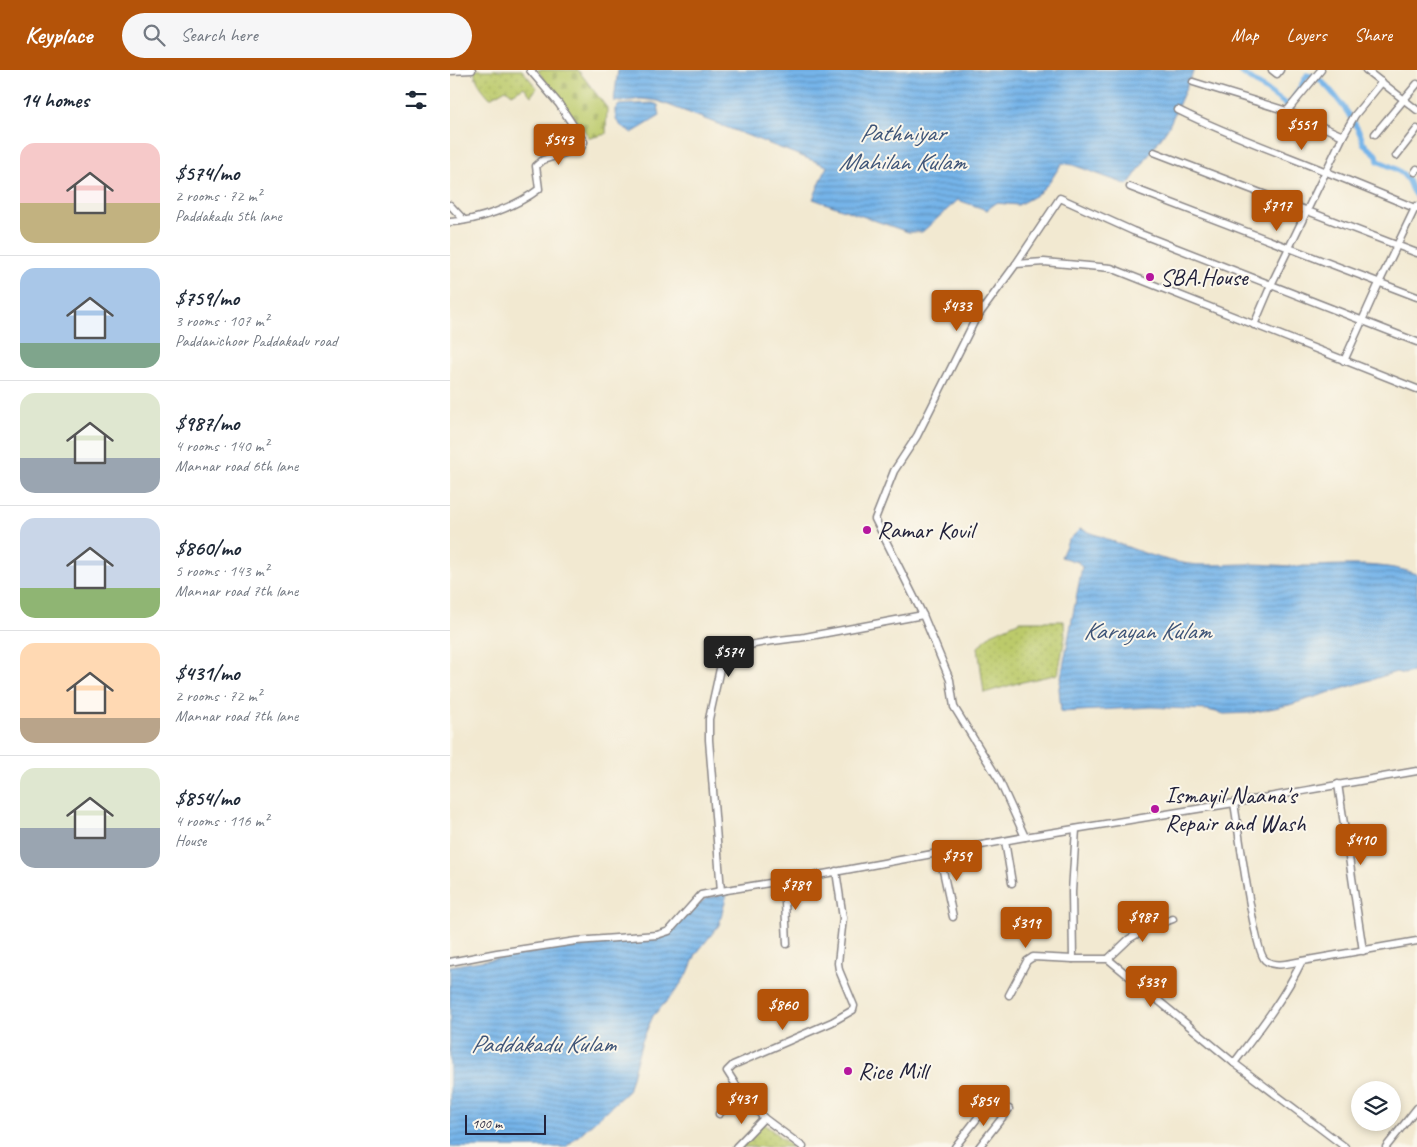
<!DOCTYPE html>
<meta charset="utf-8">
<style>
:root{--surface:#fff;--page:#f6f6f7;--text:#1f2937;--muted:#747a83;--line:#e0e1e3;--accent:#b45309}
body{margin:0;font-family:Caveat,sans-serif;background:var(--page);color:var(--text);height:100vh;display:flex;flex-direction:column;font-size:19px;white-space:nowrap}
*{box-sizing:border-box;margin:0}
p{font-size:16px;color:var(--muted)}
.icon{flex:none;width:28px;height:28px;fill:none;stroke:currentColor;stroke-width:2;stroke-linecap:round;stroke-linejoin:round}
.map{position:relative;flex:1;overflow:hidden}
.details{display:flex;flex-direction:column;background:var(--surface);width:450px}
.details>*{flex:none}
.controls{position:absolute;left:901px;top:1011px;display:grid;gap:10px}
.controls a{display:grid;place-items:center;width:50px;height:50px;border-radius:50%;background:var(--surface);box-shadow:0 2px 8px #0003;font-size:25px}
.scale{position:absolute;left:15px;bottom:12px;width:81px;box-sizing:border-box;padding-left:5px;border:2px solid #22223b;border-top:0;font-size:14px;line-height:18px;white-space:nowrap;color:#22223b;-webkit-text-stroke:4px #fbf7ec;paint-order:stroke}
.price{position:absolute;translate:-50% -42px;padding:0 11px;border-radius:5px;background:var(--accent);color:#fff;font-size:16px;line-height:32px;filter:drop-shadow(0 1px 2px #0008)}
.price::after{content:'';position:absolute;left:50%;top:30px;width:15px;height:11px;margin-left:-8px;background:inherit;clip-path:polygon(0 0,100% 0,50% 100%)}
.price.selected{background:#222;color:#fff}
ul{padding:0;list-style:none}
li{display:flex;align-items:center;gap:15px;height:125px;padding:0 20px}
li+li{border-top:1px solid var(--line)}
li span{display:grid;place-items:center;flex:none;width:140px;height:100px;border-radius:15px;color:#555}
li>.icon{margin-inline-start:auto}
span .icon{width:60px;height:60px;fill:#fffc;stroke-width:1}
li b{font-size:21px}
h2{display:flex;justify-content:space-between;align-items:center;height:60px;padding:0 20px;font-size:21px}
header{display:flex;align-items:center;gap:30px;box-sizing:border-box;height:70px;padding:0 25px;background:var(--accent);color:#fff}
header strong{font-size:24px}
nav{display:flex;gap:28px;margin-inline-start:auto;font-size:18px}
.search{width:350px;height:45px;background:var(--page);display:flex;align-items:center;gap:12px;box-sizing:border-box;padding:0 18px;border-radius:28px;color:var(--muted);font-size:19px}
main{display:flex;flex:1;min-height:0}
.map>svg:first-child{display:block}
.grass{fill:url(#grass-dots);stroke:#6f7653}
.cemetery{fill:url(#cemetery-stones);stroke:#6f7653}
.water{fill:url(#water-rules);stroke:#4c6b92}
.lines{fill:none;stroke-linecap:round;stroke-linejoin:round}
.canal{stroke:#75b4e9;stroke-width:5.5}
.minor-casing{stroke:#8a8686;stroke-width:9}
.minor{stroke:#fff;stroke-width:6}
.poi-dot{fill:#b5179e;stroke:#fbf7ec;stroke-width:2}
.labels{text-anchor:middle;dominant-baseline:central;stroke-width:4;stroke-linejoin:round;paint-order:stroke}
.poi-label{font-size:24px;fill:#22223b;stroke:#fbf7ec;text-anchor:start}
.water-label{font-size:25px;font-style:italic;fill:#3f5578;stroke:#fbf7ec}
</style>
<header>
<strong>Keyplace</strong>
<div class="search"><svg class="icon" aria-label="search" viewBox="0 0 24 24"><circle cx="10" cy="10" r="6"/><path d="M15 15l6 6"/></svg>Search here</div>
<nav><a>Map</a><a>Layers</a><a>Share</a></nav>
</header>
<main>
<section class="details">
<h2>14 homes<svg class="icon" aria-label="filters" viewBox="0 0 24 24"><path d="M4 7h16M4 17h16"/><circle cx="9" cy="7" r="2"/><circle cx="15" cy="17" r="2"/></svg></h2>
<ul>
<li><span style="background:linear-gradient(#f6c9c9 60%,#c2b280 0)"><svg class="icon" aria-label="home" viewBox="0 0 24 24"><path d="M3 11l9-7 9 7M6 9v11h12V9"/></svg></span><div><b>$574/mo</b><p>2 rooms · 72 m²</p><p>Paddakadu 5th lane</p></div></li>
<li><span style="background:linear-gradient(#a9c7e8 75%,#7fa58c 0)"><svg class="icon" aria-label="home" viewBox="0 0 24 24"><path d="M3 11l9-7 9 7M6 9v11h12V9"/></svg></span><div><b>$759/mo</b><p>3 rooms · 107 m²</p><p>Paddanichoor Paddakadu road</p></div></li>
<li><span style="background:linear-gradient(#dfe7d0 65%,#9aa5b1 0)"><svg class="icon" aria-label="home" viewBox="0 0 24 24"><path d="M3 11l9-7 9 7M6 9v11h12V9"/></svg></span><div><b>$987/mo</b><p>4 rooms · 140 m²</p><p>Mannar road 6th lane</p></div></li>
<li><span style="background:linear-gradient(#c9d6e8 70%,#8fb573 0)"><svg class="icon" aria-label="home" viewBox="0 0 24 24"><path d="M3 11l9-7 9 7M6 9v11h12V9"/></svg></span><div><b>$860/mo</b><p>5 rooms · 143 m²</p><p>Mannar road 7th lane</p></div></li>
<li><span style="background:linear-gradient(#ffd9b3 75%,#b9a48a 0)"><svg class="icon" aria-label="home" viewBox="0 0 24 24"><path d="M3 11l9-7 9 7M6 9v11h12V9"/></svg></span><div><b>$431/mo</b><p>2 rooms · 72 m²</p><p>Mannar road 7th lane</p></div></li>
<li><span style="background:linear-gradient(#dfe7d0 60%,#9aa5b1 0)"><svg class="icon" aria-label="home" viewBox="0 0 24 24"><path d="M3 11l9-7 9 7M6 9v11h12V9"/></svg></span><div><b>$854/mo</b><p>4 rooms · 116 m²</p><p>House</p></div></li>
</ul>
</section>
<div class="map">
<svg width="967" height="1077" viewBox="0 0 967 1077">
<defs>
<pattern id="grass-dots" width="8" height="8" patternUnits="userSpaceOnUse" patternTransform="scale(1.25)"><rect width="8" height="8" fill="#bcca6b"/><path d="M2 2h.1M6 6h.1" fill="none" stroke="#a1ad5e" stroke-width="1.8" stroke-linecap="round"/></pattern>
<pattern id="cemetery-stones" width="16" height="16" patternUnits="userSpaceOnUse" patternTransform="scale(1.25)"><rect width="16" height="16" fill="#bcca6b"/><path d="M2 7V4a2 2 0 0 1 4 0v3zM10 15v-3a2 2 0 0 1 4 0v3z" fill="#a1ad5e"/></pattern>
<pattern id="water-rules" width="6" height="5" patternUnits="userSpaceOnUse" patternTransform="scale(1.25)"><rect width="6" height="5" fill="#75b4e9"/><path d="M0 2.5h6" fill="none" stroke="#6092be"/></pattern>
</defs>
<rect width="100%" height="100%" fill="#fbf7ec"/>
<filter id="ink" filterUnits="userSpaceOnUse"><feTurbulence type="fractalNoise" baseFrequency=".02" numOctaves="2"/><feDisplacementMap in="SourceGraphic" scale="10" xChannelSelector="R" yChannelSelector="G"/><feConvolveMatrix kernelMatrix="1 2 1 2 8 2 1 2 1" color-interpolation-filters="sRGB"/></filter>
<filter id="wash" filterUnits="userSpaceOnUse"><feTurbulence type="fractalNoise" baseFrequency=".0096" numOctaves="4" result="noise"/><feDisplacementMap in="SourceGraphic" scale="20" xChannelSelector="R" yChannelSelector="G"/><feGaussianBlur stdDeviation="1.12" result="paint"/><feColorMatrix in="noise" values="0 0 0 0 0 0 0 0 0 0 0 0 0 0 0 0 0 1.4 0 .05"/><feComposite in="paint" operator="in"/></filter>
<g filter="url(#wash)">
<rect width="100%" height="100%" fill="#f2e9d1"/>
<g class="grass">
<path d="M24,0H72L87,18L81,26L74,17L62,24L56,19L40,28C32,19 26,12 24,0Z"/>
<path d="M570,551H614L615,567L608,604L568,613L534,623L528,577L541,564Z"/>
<path d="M313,1053L342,1077H288Z"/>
</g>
<path class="cemetery" d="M87,0H128L157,38L156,64L140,68Z"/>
<g class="water">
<path d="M168,0H744L719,56L678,115L623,95L612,93L599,113L588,124L568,135L546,133L537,140L508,130L472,162H458L363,129L377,96L208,31L191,29L171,32L164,31Z"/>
<path d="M203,33L208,35L210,46L182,63C170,55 165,55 165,39L169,35Z"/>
<path d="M630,459C666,471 700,489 739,494C758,496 780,494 800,494C820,494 840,497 861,496C896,495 933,492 967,504V601L954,604L946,602L839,635L800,643L774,644L758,640L701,637L611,642L609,618L632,497L628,492L611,487L618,471Z"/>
<path d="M277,824L269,855L246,884L238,903L225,922L203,946L192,971L178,1021L116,1077H0V896L129,875L212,868L256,828Z"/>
</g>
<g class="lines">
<path class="canal" d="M788,0L837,35L843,30L857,5C860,6 863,6 865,7C879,14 911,58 913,73L927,85L928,91C939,96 950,99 957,109C962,117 959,119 967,127"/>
</g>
</g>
<g filter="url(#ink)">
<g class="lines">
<g class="minor-casing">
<g id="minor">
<path d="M822,0L827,4L830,0"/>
<path d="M916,0L967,40"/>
<path d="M0,1L22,0"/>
<path d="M743,12L837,41L893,66L821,215L804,255"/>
<path d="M728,40C776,64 825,81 874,101C905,113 936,126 967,139"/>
<path d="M837,41L871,0"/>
<path d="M925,64L967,14"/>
<path d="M893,66L905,45L932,12"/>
<path d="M704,82L967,183"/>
<path d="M946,86L967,59"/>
<path d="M965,102L967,99"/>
<path d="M680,117L967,227"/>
<path d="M0,135L14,150"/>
<path d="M0,152C28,151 67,136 89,119L86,96L93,90L131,78L134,72L109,34L80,0"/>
<path d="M566,194L594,192L661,198L967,319"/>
<path d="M894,291L929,213L966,136"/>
<path d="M888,714L913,881"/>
<path d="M784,733C788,756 804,881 815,890C824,898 841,893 852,891"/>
<path d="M626,759L622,822L623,889H658L784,993L895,1077"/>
<path d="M575,767L549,710L504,637L500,610L473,545L425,449L444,401L467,366L525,250L566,194L610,128L683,161L967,272"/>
<path d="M555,771L562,813"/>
<path d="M489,782L503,847"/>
<path d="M334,810L337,874"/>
<path d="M271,821L259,670V649L273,585C290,573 333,570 355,567C394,560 434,552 473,545"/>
<path d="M658,889L679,869L694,860L723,849"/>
<path d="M0,892L47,883L126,871L207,865L219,861L251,825L271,821L368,805L575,767L784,733L967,701"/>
<path d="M559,925L577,891L583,887L623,889"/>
<path d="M784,993C809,960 834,928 852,891L967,871"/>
<path d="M269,1044L291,1023"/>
<path d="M286,1077L314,1048"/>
<path d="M353,1077L314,1048L291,1023L277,1001L283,995L382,952L403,940L404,936L389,900L388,893L393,848L386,801"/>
<path d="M505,1077L546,1024"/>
<path d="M529,1077L559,1039"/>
<path d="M936,1077L967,1038"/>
</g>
</g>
<use href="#minor" class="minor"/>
</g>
</g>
<g class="poi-dot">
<circle cx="700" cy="207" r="5"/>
<circle cx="417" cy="460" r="5"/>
<circle cx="705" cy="739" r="5"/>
<circle cx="398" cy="1001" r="5"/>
</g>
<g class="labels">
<g class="poi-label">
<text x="710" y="207">SBA.House</text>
<text x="427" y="460">Ramar Kovil</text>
<text x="715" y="725">Ismayil Naana's<tspan x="715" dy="28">Repair and Wash</tspan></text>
<text x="408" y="1001">Rice Mill</text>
</g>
<g class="water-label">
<text x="452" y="63">Pathniyar<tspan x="452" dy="29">Mahilan Kulam</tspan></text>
<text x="697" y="561">Karayan Kulam</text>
<text x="93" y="974">Paddakadu Kulam</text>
</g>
</g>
</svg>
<div class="controls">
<a><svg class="icon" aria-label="layers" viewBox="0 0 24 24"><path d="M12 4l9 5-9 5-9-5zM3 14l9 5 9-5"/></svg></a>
</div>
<div class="scale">100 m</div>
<b class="price" style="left:852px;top:81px">$551</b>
<b class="price" style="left:109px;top:96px">$543</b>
<b class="price" style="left:827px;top:162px">$717</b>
<b class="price" style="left:507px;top:262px">$433</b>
<b class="price selected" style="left:279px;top:608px">$574</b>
<b class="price" style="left:911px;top:796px">$410</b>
<b class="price" style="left:507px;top:812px">$759</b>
<b class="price" style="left:346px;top:841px">$789</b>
<b class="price" style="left:693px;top:873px">$987</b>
<b class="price" style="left:576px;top:879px">$319</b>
<b class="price" style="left:701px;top:938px">$339</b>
<b class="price" style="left:333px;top:961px">$860</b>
<b class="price" style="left:292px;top:1055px">$431</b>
<b class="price" style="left:534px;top:1057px">$854</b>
</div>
</main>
